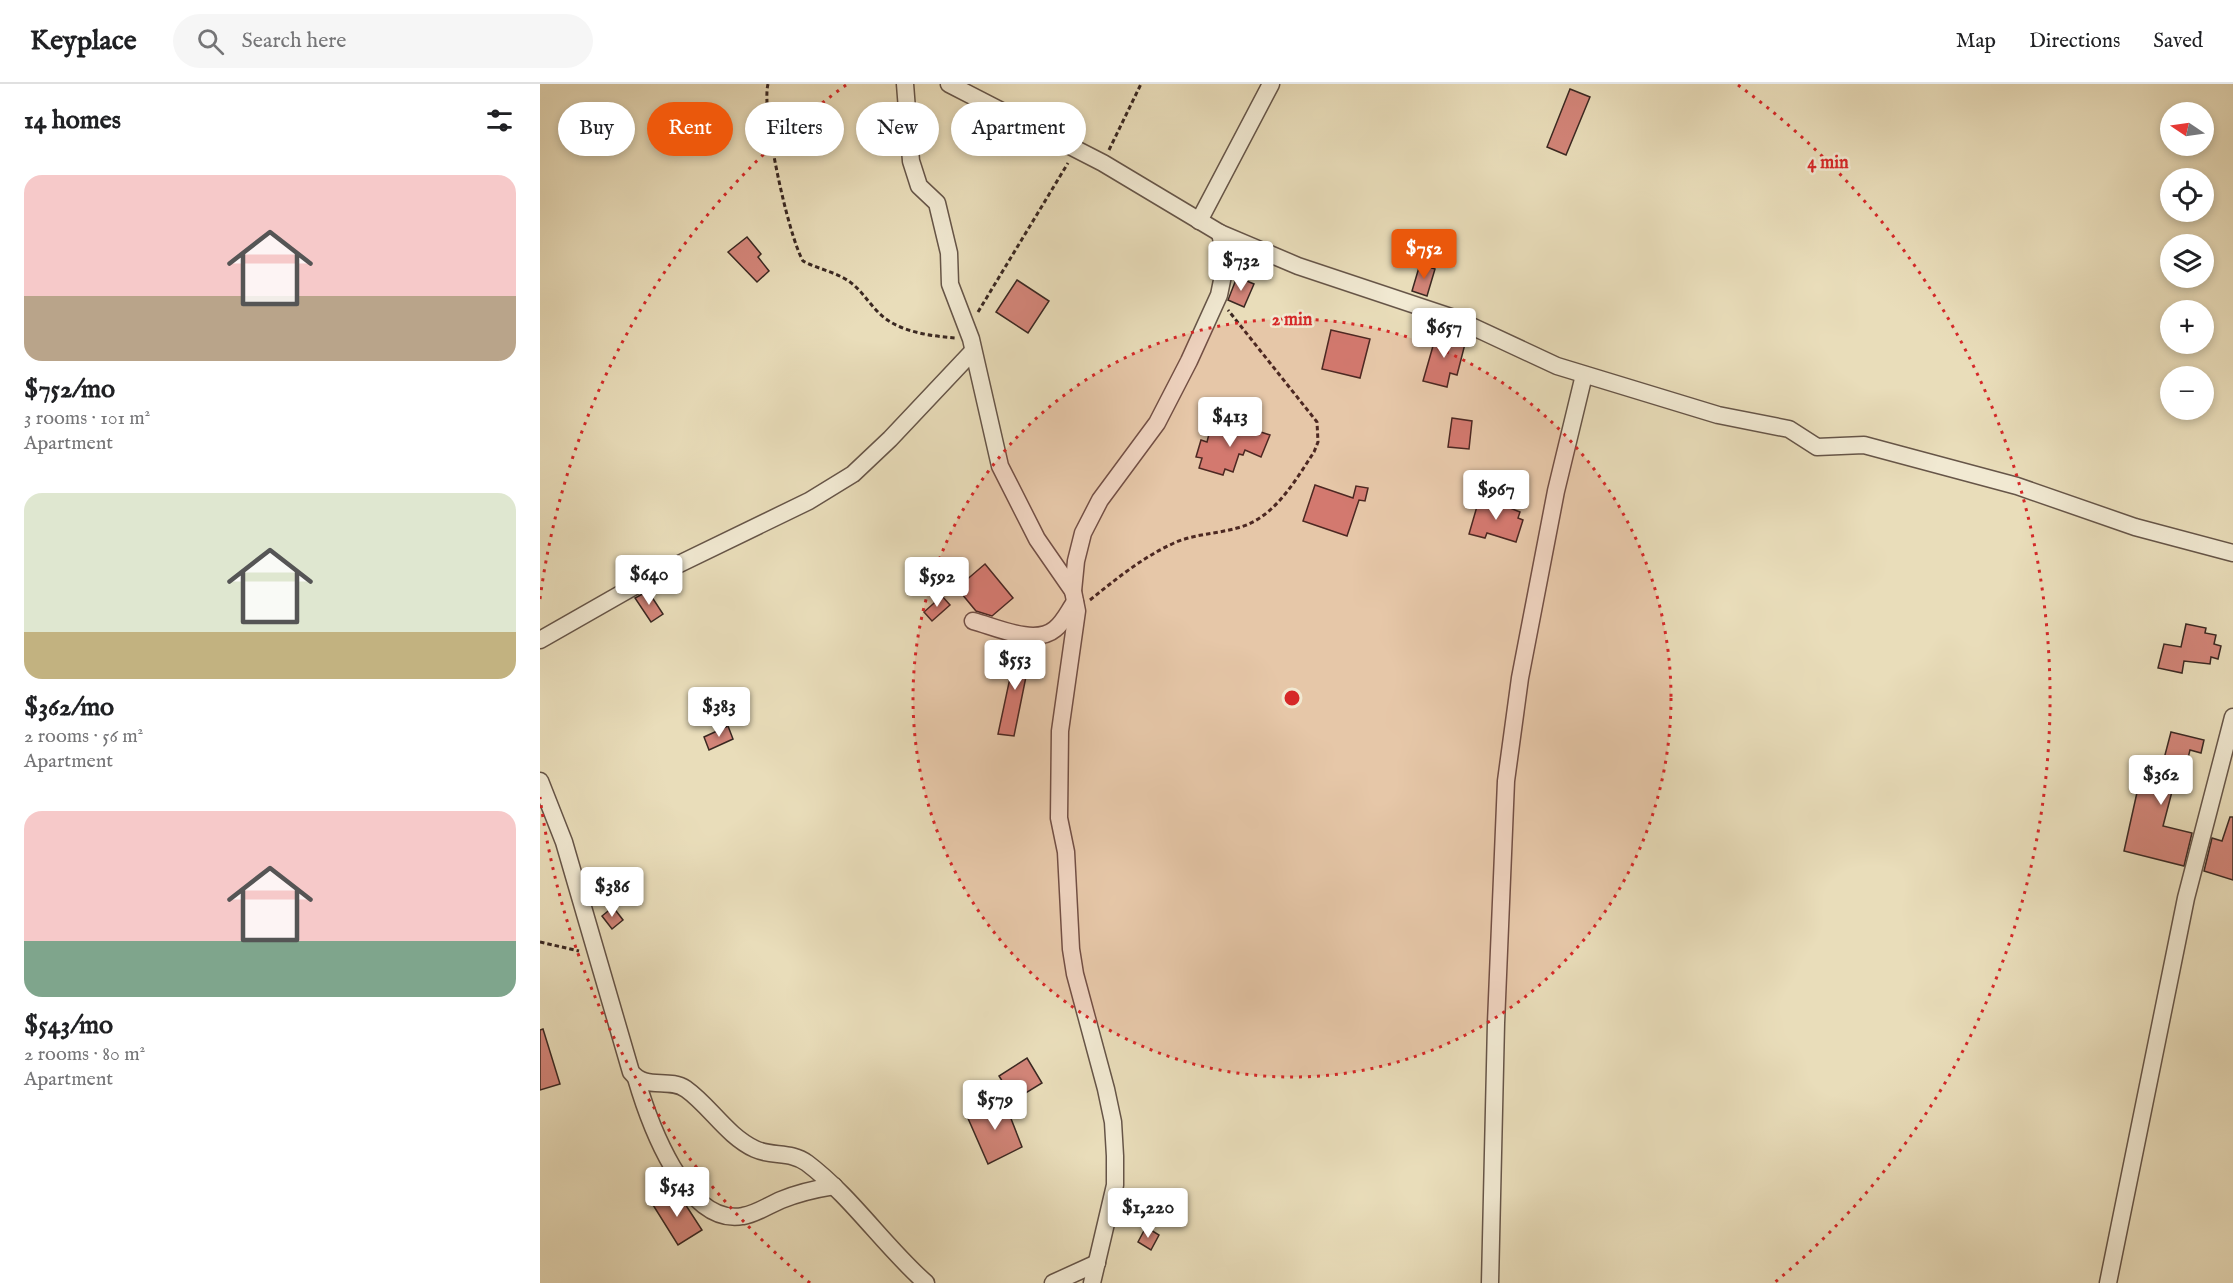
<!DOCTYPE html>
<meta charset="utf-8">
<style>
:root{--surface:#fff;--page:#f6f6f6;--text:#202124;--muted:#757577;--line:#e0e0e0;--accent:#ea580c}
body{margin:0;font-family:"IM FELL English",serif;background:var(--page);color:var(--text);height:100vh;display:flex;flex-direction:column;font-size:22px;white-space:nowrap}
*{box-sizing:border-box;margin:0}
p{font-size:20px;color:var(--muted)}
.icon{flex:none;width:33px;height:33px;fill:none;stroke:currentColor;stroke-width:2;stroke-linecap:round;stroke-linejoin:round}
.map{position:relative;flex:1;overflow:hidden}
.drawer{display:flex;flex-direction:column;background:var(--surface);width:540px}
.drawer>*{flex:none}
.hud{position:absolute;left:18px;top:18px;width:570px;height:54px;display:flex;gap:12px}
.needle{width:39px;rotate:283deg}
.fabs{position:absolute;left:1620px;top:18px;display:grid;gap:12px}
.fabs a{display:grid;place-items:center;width:54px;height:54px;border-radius:50%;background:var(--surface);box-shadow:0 3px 9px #0003;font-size:30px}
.price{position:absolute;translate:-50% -51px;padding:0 14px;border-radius:6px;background:#fff;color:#222;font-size:20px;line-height:39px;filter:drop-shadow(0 2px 3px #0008)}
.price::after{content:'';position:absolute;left:50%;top:36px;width:18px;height:14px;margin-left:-9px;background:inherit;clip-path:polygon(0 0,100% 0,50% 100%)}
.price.on{background:var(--accent);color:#fff}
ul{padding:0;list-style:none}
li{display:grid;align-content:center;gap:12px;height:318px;padding:0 24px}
li span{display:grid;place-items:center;height:186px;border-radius:18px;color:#555}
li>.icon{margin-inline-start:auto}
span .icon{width:108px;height:108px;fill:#fffc;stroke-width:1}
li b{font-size:26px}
h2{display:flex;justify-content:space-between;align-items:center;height:72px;padding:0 24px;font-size:26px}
.tag{padding:0 21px;border-radius:27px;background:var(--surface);box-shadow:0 3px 9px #0003;font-size:21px;line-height:54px}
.tag.on{background:var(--accent);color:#fff}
header{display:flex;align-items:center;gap:36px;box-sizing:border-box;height:84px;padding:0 30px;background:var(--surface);border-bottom:2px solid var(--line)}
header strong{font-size:28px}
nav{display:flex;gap:33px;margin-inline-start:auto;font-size:21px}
.search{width:420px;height:54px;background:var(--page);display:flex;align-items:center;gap:15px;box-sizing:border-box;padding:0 21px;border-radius:33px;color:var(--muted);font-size:22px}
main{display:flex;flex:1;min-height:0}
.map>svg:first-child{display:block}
.building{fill:#d38579;stroke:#3a2822;stroke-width:1.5}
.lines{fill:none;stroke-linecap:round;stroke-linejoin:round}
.minor-casing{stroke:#665548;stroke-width:19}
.path{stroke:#3a2822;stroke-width:3;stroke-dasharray:4.5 3;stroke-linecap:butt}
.minor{stroke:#f1e9d2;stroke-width:16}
.ring{fill:none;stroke:#d62828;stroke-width:3;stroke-dasharray:3 6}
.centre{fill:#d62828;stroke:#f1e9d2;stroke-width:3}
.ring-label{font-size:18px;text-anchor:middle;font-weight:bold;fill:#d62828;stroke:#f1e9d2;stroke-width:5;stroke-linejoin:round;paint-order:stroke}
</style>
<header>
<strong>Keyplace</strong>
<div class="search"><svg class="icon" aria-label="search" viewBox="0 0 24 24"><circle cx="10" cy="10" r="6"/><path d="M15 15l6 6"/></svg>Search here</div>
<nav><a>Map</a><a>Directions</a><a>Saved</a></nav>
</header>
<main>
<section class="drawer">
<h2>14 homes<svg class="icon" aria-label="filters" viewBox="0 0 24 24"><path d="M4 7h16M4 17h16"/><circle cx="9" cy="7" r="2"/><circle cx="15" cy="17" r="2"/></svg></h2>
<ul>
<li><span style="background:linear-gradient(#f6c9c9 65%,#b9a48a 0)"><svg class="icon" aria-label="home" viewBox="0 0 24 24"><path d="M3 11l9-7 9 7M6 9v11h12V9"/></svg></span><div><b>$752/mo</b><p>3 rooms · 101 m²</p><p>Apartment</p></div></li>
<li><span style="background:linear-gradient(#dfe7d0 75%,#c2b280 0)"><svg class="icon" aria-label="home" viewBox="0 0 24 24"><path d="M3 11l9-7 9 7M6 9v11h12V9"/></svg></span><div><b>$362/mo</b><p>2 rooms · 56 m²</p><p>Apartment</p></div></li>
<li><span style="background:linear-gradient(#f6c9c9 70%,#7fa58c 0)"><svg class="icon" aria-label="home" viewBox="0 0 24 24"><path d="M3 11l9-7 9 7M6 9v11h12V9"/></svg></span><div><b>$543/mo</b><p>2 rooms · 80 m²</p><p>Apartment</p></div></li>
</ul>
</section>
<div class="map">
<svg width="1693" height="1199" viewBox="0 0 1693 1199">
<rect width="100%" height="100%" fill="#e9ddba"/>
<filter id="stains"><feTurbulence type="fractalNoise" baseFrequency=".00333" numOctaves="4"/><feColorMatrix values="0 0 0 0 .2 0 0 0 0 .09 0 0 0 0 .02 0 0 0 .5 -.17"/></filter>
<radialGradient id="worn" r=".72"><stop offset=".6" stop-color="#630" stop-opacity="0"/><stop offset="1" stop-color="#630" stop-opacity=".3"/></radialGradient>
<g class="building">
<path d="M1030,5L1050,13L1026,71L1007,63Z"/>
<path d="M207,153L221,170L218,173L229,187L217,198L188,168Z"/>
<path d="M880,180L895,185L887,212L872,207Z"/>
<path d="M697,193L714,200L704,223L688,216Z"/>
<path d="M477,196L509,217L488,249L456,228Z"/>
<path d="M791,246L830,255L820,294L782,285Z"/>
<path d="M897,248L926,256L917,291L910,289L907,303L883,297Z"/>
<path d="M912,334L932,337L929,365L908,363Z"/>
<path d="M696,340L730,351L721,373L705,366L703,371L699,370L693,388L685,385L683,391L659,384L662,374L656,373L661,356L667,358L671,342L693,348Z"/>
<path d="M775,401L813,414L816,402L828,404L825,417L819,416L807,452L763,437Z"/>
<path d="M940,412L980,428L978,434L983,436L976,458L947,449L945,454L929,450Z"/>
<path d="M445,480L473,514L452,532L436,527L417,504Z"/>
<path d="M108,507L123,530L111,538L95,514Z"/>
<path d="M402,512L410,521L392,537L384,528Z"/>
<path d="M1646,540L1666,544L1665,549L1676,551L1674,560L1681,562L1678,575L1671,573L1670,580L1644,577L1642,589L1618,584L1624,560L1641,563Z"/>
<path d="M477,561L492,563L474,652L458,650Z"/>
<path d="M188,642L193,655L169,666L164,653Z"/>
<path d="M1631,648L1664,656L1661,669L1650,666L1641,702L1634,700L1623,742L1652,749L1644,782L1584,767L1602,686L1620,690Z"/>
<path d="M1690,733H1693V796L1664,787L1672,754L1682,757Z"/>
<path d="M73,823L83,836L72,845L62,832Z"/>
<path d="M3,945L20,1000L0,1006V946Z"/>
<path d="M487,974L502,999L474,1016L459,992Z"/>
<path d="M463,1014L482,1063L448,1080L427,1032Z"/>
<path d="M136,1106L162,1146L138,1161L113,1121Z"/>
<path d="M606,1143L619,1151L611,1166L598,1158Z"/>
</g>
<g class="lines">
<g class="minor-casing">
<g id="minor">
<path d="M365,0L371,77L379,102L397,119L409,169L410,200L431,255L460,382L497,455L533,507"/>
<path d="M409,0L563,79L680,149L758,182L914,234L1017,282L1178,331L1249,345L1277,363L1324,361L1477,402L1595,443L1693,469"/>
<path d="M659,137L731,0"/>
<path d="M433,537C456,543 495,562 515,545C524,538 529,526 535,518"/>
<path d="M0,556L100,499L269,417L313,390L350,355L433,267"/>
<path d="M0,697L24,758L91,988C106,1007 128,993 146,1005C170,1022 187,1052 215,1065C232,1073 251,1067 267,1079C312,1113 344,1162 386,1199"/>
<path d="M96,994C108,1035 145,1143 203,1132C216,1130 229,1121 241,1116C258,1109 275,1105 294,1102"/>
<path d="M513,1199L557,1179"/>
<path d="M552,1199L575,1101V1072L573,1038L566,1005L535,890L531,865L526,768L519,734L520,647L537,527L533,507L536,477L543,449L560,416L617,339L649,277L679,211L686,177L680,149"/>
<path d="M950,1199L956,939L966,697L980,594L1016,407L1044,291"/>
<path d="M1568,1199L1646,814L1693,633"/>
</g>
</g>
<g class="path">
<path d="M228,0C221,27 248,151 263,177C278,185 296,188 310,198C321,206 328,218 338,228C357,248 390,252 416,254"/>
<path d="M569,66L601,0"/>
<path d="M438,228L528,79"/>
<path d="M550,516C576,495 603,473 634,459C654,450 676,450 697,444C734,435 755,397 774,368L778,358L777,338L688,226"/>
<path d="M0,858L39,867"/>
</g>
<use href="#minor" class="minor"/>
</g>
<circle cx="752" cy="614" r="379" fill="#d62828" fill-opacity=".12"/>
<g class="ring">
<circle cx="752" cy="614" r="379"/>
<path d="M270 1199A758 758 0 0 1 0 713M0 515A758 758 0 0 1 306 1M1198 1A758 758 0 0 1 1234 1199"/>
</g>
<circle cx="752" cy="614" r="9" class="centre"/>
<g class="ring-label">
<text x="1288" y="84">4 min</text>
<text x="752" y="241">2 min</text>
</g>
<rect width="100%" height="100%" filter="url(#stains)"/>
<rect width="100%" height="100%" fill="url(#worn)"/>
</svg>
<div class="fabs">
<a><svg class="needle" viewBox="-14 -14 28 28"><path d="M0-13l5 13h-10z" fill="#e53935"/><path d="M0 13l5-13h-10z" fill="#757577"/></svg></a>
<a><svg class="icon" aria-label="locate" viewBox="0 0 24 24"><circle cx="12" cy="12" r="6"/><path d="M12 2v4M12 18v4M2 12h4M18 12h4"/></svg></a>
<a><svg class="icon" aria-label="layers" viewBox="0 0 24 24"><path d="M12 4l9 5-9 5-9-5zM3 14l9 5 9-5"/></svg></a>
<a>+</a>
<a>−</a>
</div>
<b class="price on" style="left:884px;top:196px">$752</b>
<b class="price" style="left:701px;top:208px">$732</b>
<b class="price" style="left:904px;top:275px">$657</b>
<b class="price" style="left:690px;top:364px">$413</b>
<b class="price" style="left:956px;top:437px">$967</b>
<b class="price" style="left:109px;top:522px">$640</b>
<b class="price" style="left:397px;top:524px">$592</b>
<b class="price" style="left:475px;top:607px">$553</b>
<b class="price" style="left:179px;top:654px">$383</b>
<b class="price" style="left:1621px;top:722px">$362</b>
<b class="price" style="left:72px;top:834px">$386</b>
<b class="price" style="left:455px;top:1047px">$579</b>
<b class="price" style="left:137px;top:1134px">$543</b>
<b class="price" style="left:608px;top:1155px">$1,220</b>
<div class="hud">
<a class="tag">Buy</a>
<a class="tag on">Rent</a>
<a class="tag">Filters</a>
<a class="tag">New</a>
<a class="tag">Apartment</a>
</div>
</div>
</main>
